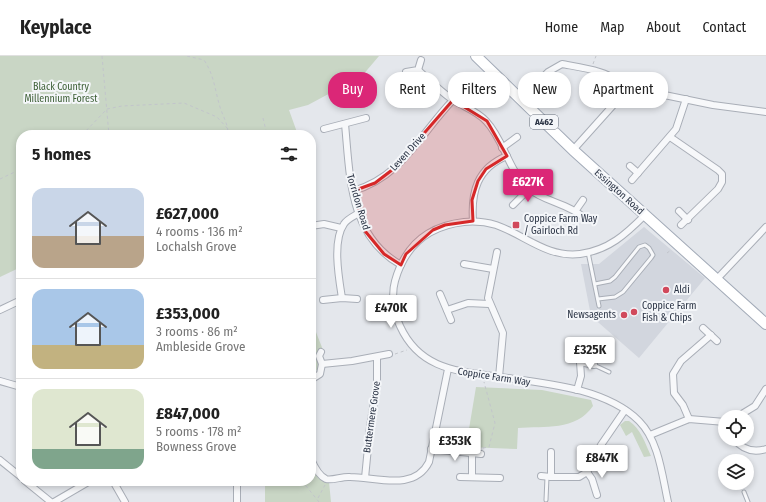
<!DOCTYPE html>
<meta charset="utf-8">
<style>
:root{--surface:#fff;--page:#f6f6f6;--text:#222;--muted:#767676;--line:#e0e0e0;--accent:#db2777}
body{margin:0;font-family:"Fira Sans Condensed",sans-serif;background:var(--page);color:var(--text);height:100vh;display:flex;flex-direction:column;font-size:15px;white-space:nowrap}
*{box-sizing:border-box;margin:0}
p{font-size:13px;color:var(--muted)}
.icon{flex:none;width:22px;height:22px;fill:none;stroke:currentColor;stroke-width:2;stroke-linecap:round;stroke-linejoin:round}
.map{position:relative;flex:1;overflow:hidden}
.panel{position:absolute;left:16px;top:74px;width:300px;height:356px;display:flex;flex-direction:column;background:var(--surface);border-radius:16px;box-shadow:0 2px 6px #0003}
.panel>*{flex:none}
.hud{position:absolute;left:328px;top:16px;width:378px;height:36px;display:flex;gap:8px}
.fabs{position:absolute;left:718px;top:354px;display:grid;gap:8px}
.fabs a{display:grid;place-items:center;width:36px;height:36px;border-radius:50%;background:var(--surface);box-shadow:0 2px 6px #0003;font-size:20px}
.price{position:absolute;translate:-50% -34px;padding:0 9px;border-radius:4px;background:#fff;color:#222;font-size:13px;line-height:26px;filter:drop-shadow(0 1px 2px #0008)}
.price::after{content:'';position:absolute;left:50%;top:24px;width:12px;height:9px;margin-left:-6px;background:inherit;clip-path:polygon(0 0,100% 0,50% 100%)}
.price.active{background:var(--accent);color:#fff}
ul{padding:0;list-style:none}
li{display:flex;align-items:center;gap:12px;height:100px;padding:0 16px}
li+li{border-top:1px solid var(--line)}
li span{display:grid;place-items:center;flex:none;width:112px;height:80px;border-radius:12px;color:#555}
li>.icon{margin-inline-start:auto}
span .icon{width:48px;height:48px;fill:#fffc;stroke-width:1}
li b{font-size:17px}
h2{display:flex;justify-content:space-between;align-items:center;height:48px;padding:0 16px;font-size:17px}
.chip{padding:0 14px;border-radius:16px;background:var(--surface);box-shadow:0 2px 6px #0003;font-size:14px;line-height:36px}
.chip.active{background:var(--accent);color:#fff}
header{display:flex;align-items:center;gap:24px;box-sizing:border-box;height:56px;padding:0 20px;background:var(--surface);border-bottom:1px solid var(--line)}
header strong{font-size:19px}
nav{display:flex;gap:22px;margin-inline-start:auto;font-size:14px}
.map>svg:first-child{display:block}
.built{fill:#d2d6de}
.green{fill:#c9d6c5}
.lines{fill:none;stroke-linecap:round;stroke-linejoin:round}
.lane-casing{stroke:#a9aeb7;stroke-width:5}
.street-casing{stroke:#a9aeb7;stroke-width:8}
.primary-casing{stroke:#a3abb8;stroke-width:12}
.path{stroke:#c2c5cb;stroke-width:1;stroke-dasharray:3 3;stroke-linecap:butt}
.lane{stroke:#f7f8fa;stroke-width:3}
.street{stroke:#f7f8fa;stroke-width:6}
.primary{stroke:#fff;stroke-width:10}
.marked{fill:#d62828;fill-opacity:0.2;stroke:#d62828;stroke-width:3;stroke-linejoin:round}
.poi-dot{fill:#d1495b;stroke:#f4f6f9;stroke-width:1.5}
.labels{text-anchor:middle;dominant-baseline:central;stroke-width:4;stroke-linejoin:round;paint-order:stroke}
.shield{fill:#f4f6f9;stroke:#676e7b;stroke-width:1}
.shield-label{font-size:9px;font-weight:bold;fill:#2b3445}
.park-label{font-size:10px;fill:#3f6138;stroke:#f4f6f9}
.street-label{font-size:10px;fill:#2b3445;stroke:#f4f6f9}
.poi-label{font-size:10px;fill:#2b3445;stroke:#f4f6f9;text-anchor:start}
</style>
<header>
<strong>Keyplace</strong>
<nav><a>Home</a><a>Map</a><a>About</a><a>Contact</a></nav>
</header>
<div class="map">
<svg width="766" height="446" viewBox="0 0 766 446">
<rect width="100%" height="100%" fill="#e4e7ec"/>
<path class="built" d="M644,171L705,222L639,302L591,260L581,208H599Z"/>
<g class="green">
<path d="M0,0H379L362,20L308,49L289,54L298,79H21V211L0,221Z"/>
<path d="M311,232L316,262L314,271L323,294H318V312L311,322Z"/>
<path d="M476,331L542,334L591,344L593,350C576,375 544,370 518,372L517,393L466,391Z"/>
<path d="M625,365H629C641,373 645,387 651,400L644,401L632,376L626,380L620,369Z"/>
<path d="M311,409L329,426L331,446H265V425H311Z"/>
</g>
<g class="lines">
<g class="lane-casing">
<g id="lane">
<path d="M588,196L599,250"/>
<path d="M595,228L610,225L615,221L639,191L645,189L649,192L653,199L651,202L623,236L615,241L598,243"/>
<path d="M594,309L609,316"/>
<path d="M744,436L748,446"/>
<path d="M546,444L547,421"/>
</g>
</g>
<g class="street-casing">
<g id="street">
<path d="M418,14C429,24 441,36 453,44C464,51 477,55 486,65C504,84 508,114 528,132C544,146 568,147 586,163"/>
<path d="M406,16L418,14L421,4"/>
<path d="M537,26L545,34"/>
<path d="M530,34L548,16L562,8C577,11 614,15 621,30C623,33 624,38 625,42"/>
<path d="M345,68C350,120 349,180 401,209"/>
<path d="M324,73L366,62"/>
<path d="M670,81L718,114L722,118V126L718,133L681,169"/>
<path d="M502,92L517,81"/>
<path d="M573,94L616,46L645,35L713,49L766,56"/>
<path d="M630,110L638,117"/>
<path d="M632,124L676,73L686,43"/>
<path d="M353,135C402,121 420,78 453,44"/>
<path d="M513,149L529,133"/>
<path d="M576,154L583,144"/>
<path d="M679,155L688,164"/>
<path d="M645,159C626,178 609,194 580,198C547,202 525,179 496,169C486,166 474,165 464,166C428,170 405,189 395,225C391,239 394,257 400,270C420,314 458,315 500,321C544,327 606,332 639,365C659,385 662,419 668,446"/>
<path d="M473,165C471,136 477,112 507,100"/>
<path d="M311,170L324,168L341,172"/>
<path d="M497,196L488,242L503,277L499,321"/>
<path d="M464,208L493,213"/>
<path d="M716,224L766,171"/>
<path d="M440,238L451,264"/>
<path d="M342,242C339,223 332,185 344,168C347,163 354,160 359,157"/>
<path d="M323,244L342,242L357,243"/>
<path d="M0,254L21,244"/>
<path d="M447,254L468,247L489,248"/>
<path d="M703,272L717,285"/>
<path d="M580,306L594,309"/>
<path d="M322,308L352,305L389,298"/>
<path d="M0,325L21,331"/>
<path d="M311,327L312,323L320,318L322,308L319,300L321,296"/>
<path d="M577,334L581,320L579,292"/>
<path d="M737,361L755,350L766,333"/>
<path d="M689,363L683,349L674,337L673,318L681,305L711,279"/>
<path d="M650,379L689,363L725,366"/>
<path d="M734,383C742,393 753,397 766,393"/>
<path d="M431,393L481,398"/>
<path d="M311,403C314,410 319,420 326,423C332,425 343,420 350,421C376,421 414,436 429,406L448,313"/>
<path d="M0,404L21,421"/>
<path d="M587,416L592,423L597,439"/>
<path d="M541,420L551,421V396"/>
<path d="M460,421L500,422"/>
<path d="M472,421V398"/>
<path d="M551,421H579L587,416L601,389L625,354"/>
<path d="M365,422L370,371L377,327V301"/>
<path d="M25,425L51,446"/>
<path d="M113,425L125,446"/>
<path d="M54,446L90,425"/>
<path d="M237,446V425"/>
</g>
</g>
<g class="primary-casing">
<path id="primary" d="M476,0L573,94L766,268"/>
</g>
<g class="path">
<path d="M102,0L109,79"/>
<path d="M187,0L204,4C215,20 215,37 221,54C224,62 228,69 228,78"/>
<path d="M593,8L596,0"/>
<path d="M263,62L267,79"/>
<path d="M82,79L107,53L122,50L184,47L217,61L228,73"/>
<path d="M208,79L222,77L230,79"/>
<path d="M0,123L21,113"/>
<path d="M667,197L671,194"/>
<path d="M395,298L407,294"/>
<path d="M483,392L489,391L495,367L484,326"/>
<path d="M302,425L319,446"/>
<path d="M318,442L325,429"/>
</g>
<use href="#lane" class="lane"/>
<use href="#street" class="street"/>
<use href="#primary" class="primary"/>
</g>
<path class="marked" d="M453,44L487,65L507,100L486,113L478,125L472,144L473,165L445,169L433,174L406,198L401,209L384,198L365,175L353,135L375,127L392,114Z"/>
<g class="poi-dot">
<rect x="512" y="165" width="8" height="8" rx="2"/>
<circle cx="666" cy="234" r="4"/>
<circle cx="634" cy="256" r="4"/>
<circle cx="624" cy="259" r="4"/>
</g>
<g class="labels">
<rect class="shield" x="530" y="59" width="28" height="14" rx="3"/>
<g class="shield-label">
<text x="544" y="66">A462</text>
</g>
<g class="park-label">
<text x="61" y="31">Black Country<tspan x="61" dy="12">Millennium Forest</tspan></text>
</g>
<g class="street-label">
<text transform="translate(408 96) rotate(-48)">Leven Drive</text>
<text transform="translate(619 136) rotate(42)">Essington Road</text>
<text transform="translate(358 146) rotate(73)">Torridon Road</text>
<text transform="translate(494 321) rotate(9)">Coppice Farm Way</text>
<text transform="translate(372 361) rotate(-82)">Buttermere Grove</text>
</g>
<g class="poi-label">
<text x="524" y="163">Coppice Farm Way<tspan x="524" dy="12">/ Gairloch Rd</tspan></text>
<text x="674" y="234">Aldi</text>
<text x="642" y="250">Coppice Farm<tspan x="642" dy="12">Fish &amp; Chips</tspan></text>
<text x="616" y="259" text-anchor="end">Newsagents</text>
</g>
</g>
</svg>
<div class="fabs">
<a><svg class="icon" aria-label="locate" viewBox="0 0 24 24"><circle cx="12" cy="12" r="6"/><path d="M12 2v4M12 18v4M2 12h4M18 12h4"/></svg></a>
<a><svg class="icon" aria-label="layers" viewBox="0 0 24 24"><path d="M12 4l9 5-9 5-9-5zM3 14l9 5 9-5"/></svg></a>
</div>
<b class="price active" style="left:528px;top:147px">£627K</b>
<b class="price" style="left:391px;top:273px">£470K</b>
<b class="price" style="left:590px;top:315px">£325K</b>
<b class="price" style="left:455px;top:406px">£353K</b>
<b class="price" style="left:602px;top:423px">£847K</b>
<div class="hud">
<a class="chip active">Buy</a>
<a class="chip">Rent</a>
<a class="chip">Filters</a>
<a class="chip">New</a>
<a class="chip">Apartment</a>
</div>
<section class="panel">
<h2>5 homes<svg class="icon" aria-label="filters" viewBox="0 0 24 24"><path d="M4 7h16M4 17h16"/><circle cx="9" cy="7" r="2"/><circle cx="15" cy="17" r="2"/></svg></h2>
<ul>
<li><span style="background:linear-gradient(#c9d6e8 60%,#b9a48a 0)"><svg class="icon" aria-label="home" viewBox="0 0 24 24"><path d="M3 11l9-7 9 7M6 9v11h12V9"/></svg></span><div><b>£627,000</b><p>4 rooms · 136 m²</p><p>Lochalsh Grove</p></div></li>
<li><span style="background:linear-gradient(#a9c7e8 70%,#c2b280 0)"><svg class="icon" aria-label="home" viewBox="0 0 24 24"><path d="M3 11l9-7 9 7M6 9v11h12V9"/></svg></span><div><b>£353,000</b><p>3 rooms · 86 m²</p><p>Ambleside Grove</p></div></li>
<li><span style="background:linear-gradient(#dfe7d0 75%,#7fa58c 0)"><svg class="icon" aria-label="home" viewBox="0 0 24 24"><path d="M3 11l9-7 9 7M6 9v11h12V9"/></svg></span><div><b>£847,000</b><p>5 rooms · 178 m²</p><p>Bowness Grove</p></div></li>
</ul>
</section>
</div>
